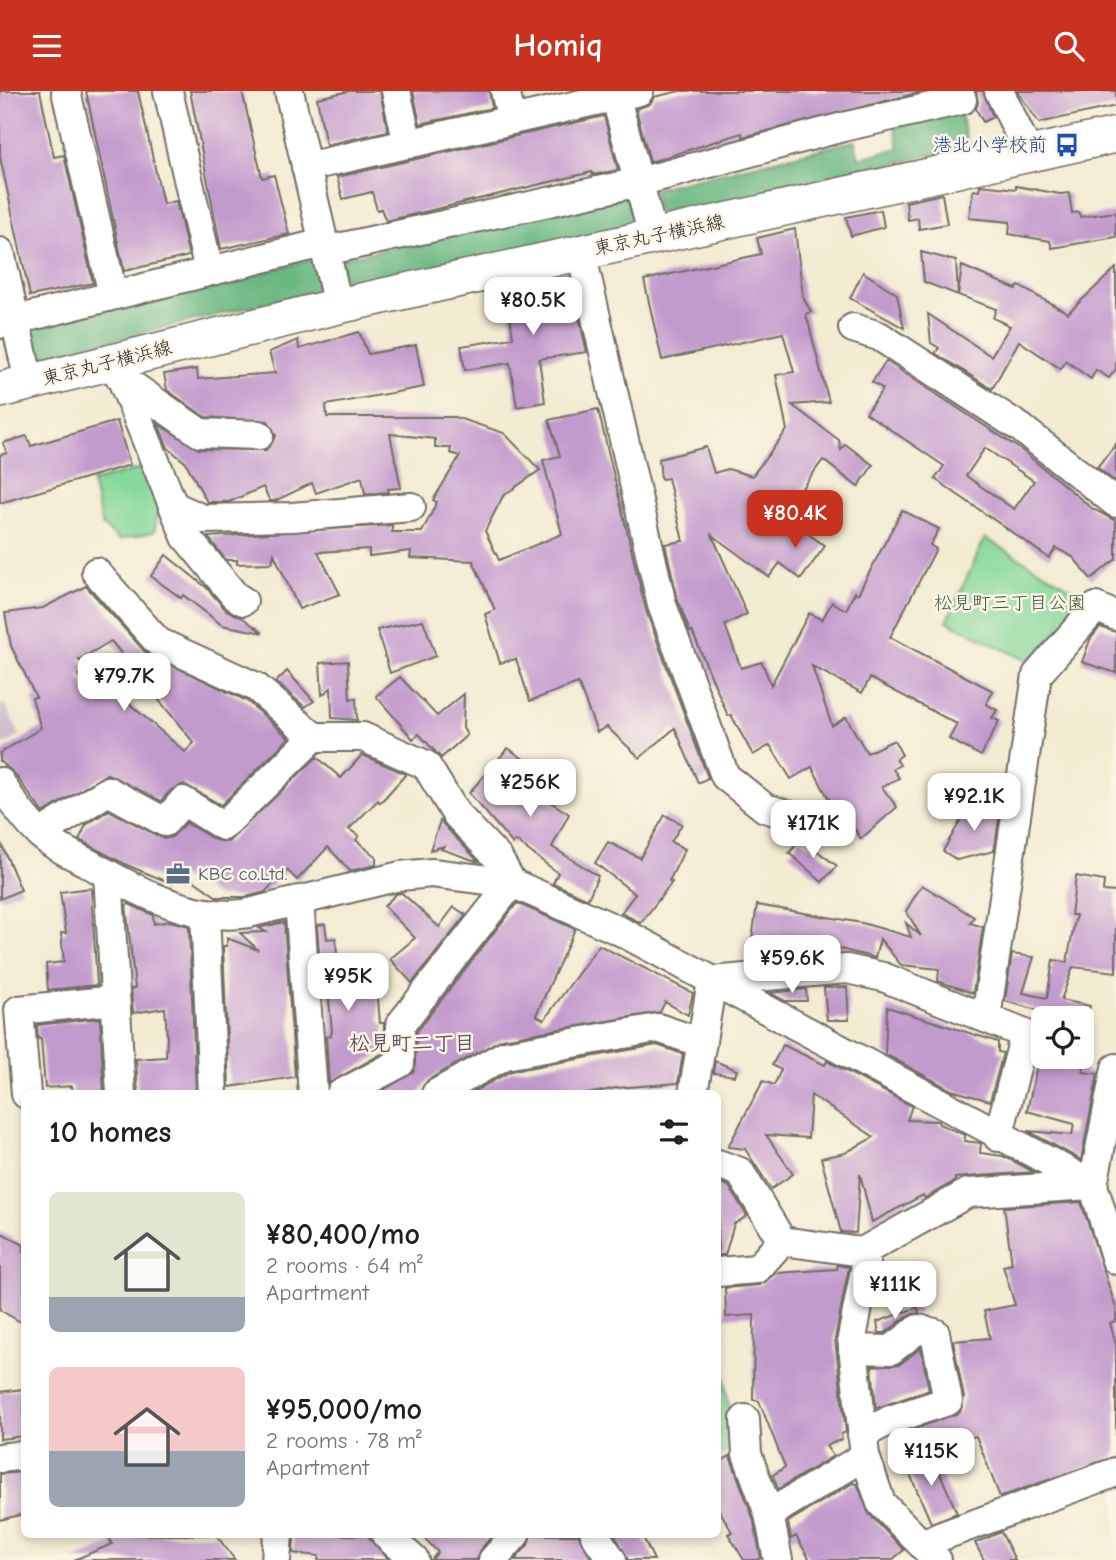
<!DOCTYPE html>
<meta charset="utf-8">
<style>
:root{--surface:#fff;--page:#f6f6f6;--text:#202124;--muted:#757577;--accent:#c8321e}
body{margin:0;font-family:"Comic Neue","Klee One",sans-serif;background:var(--page);color:var(--text);height:100vh;display:flex;flex-direction:column;font-size:26px;white-space:nowrap}
*{box-sizing:border-box;margin:0}
p{font-size:23px;color:var(--muted)}
.icon{flex:none;width:38px;height:38px;fill:none;stroke:currentColor;stroke-width:2;stroke-linecap:round;stroke-linejoin:round}
.map{position:relative;flex:1;overflow:hidden}
.sheet{position:absolute;left:21px;top:999px;width:700px;height:448px;display:flex;flex-direction:column;background:var(--surface);border-radius:10px;box-shadow:0 4px 10px #0003}
.sheet>*{flex:none}
.buttons{position:absolute;left:1031px;top:915px;display:grid;gap:14px}
.buttons a{display:grid;place-items:center;width:63px;height:63px;border-radius:10px;background:var(--surface);box-shadow:0 4px 10px #0003;font-size:35px}
.price{position:absolute;translate:-50% -60px;padding:0 16px;border-radius:14px;background:#fff;color:#222;font-size:23px;line-height:46px;filter:drop-shadow(0 2px 4px #0008)}
.price::after{content:'';position:absolute;left:50%;top:42px;width:21px;height:16px;margin-left:-10px;background:inherit;clip-path:polygon(0 0,100% 0,50% 100%)}
.price.on{background:var(--accent);color:#fff}
ul{padding:0;list-style:none}
li{display:flex;align-items:center;gap:21px;height:175px;padding:0 28px}
li span{display:grid;place-items:center;flex:none;width:196px;height:140px;border-radius:10px;color:#555}
li>.icon{margin-inline-start:auto}
span .icon{width:84px;height:84px;fill:#fffc;stroke-width:1}
li b{font-size:30px}
h2{display:flex;justify-content:space-between;align-items:center;height:84px;padding:0 28px;font-size:30px}
header{display:flex;justify-content:space-between;align-items:center;height:91px;padding:0 28px;background:var(--accent);color:#fff;font-size:32px;font-weight:700}
.map>svg:first-child{display:block}
.industrial{fill:#cfbdce}
.green{fill:#84d89a;stroke:#588262;stroke-width:2}
.forest{fill:#6bb882;stroke:#4b7256;stroke-width:2}
.building{fill:#c29bcd;fill-rule:evenodd}
.lines{fill:none;stroke-linecap:round;stroke-linejoin:round}
.minor-casing{stroke:#716e65;stroke-width:32}
.major-casing{stroke:#716e65;stroke-width:38}
.minor{stroke:#fff;stroke-width:28}
.major{stroke:#fff;stroke-width:35}
.labels{text-anchor:middle;dominant-baseline:central;stroke-width:5;stroke-linejoin:round;paint-order:stroke}
.transit-label{font-size:19px;fill:#164399;stroke:#fcf5e5;text-anchor:end}
.street-label{font-size:19px;fill:#2b2b2b;stroke:#fcf5e5}
.park-label{font-size:19px;fill:#415647;stroke:#fcf5e5}
.service-label{font-size:19px;fill:#4e5e75;stroke:#fcf5e5;text-anchor:start}
.neighbourhood-label{font-size:21px;font-weight:bold;fill:#605264;stroke:#fcf5e5}
</style>
<header><svg class="icon" aria-label="menu" viewBox="0 0 24 24"><path d="M4 6h16M4 12h16M4 18h16"/></svg>Homiq<svg class="icon" aria-label="search" viewBox="0 0 24 24"><circle cx="10" cy="10" r="6"/><path d="M15 15l6 6"/></svg></header>
<div class="map">
<svg width="1116" height="1469" viewBox="0 0 1116 1469">
<rect width="100%" height="100%" fill="#fcf5e5"/>
<filter id="ink" filterUnits="userSpaceOnUse"><feTurbulence type="fractalNoise" baseFrequency=".0143" numOctaves="2"/><feDisplacementMap in="SourceGraphic" scale="14" xChannelSelector="R" yChannelSelector="G"/><feConvolveMatrix kernelMatrix="1 2 1 2 8 2 1 2 1" color-interpolation-filters="sRGB"/></filter>
<filter id="wash" filterUnits="userSpaceOnUse"><feTurbulence type="fractalNoise" baseFrequency=".00686" numOctaves="4" result="noise"/><feDisplacementMap in="SourceGraphic" scale="28" xChannelSelector="R" yChannelSelector="G"/><feGaussianBlur stdDeviation="1.57" result="paint"/><feColorMatrix in="noise" values="0 0 0 0 0 0 0 0 0 0 0 0 0 0 0 0 0 1.4 0 .05"/><feComposite in="paint" operator="in"/></filter>
<g filter="url(#wash)">
<rect width="100%" height="100%" fill="#f3ebd2"/>
<path class="industrial" d="M4,612L20,645L0,656V614Z"/>
<g class="green">
<path d="M143,377L159,413L154,441L119,449L102,434L92,391Z"/>
<path d="M985,447L1088,507L1029,571L947,530Z"/>
<path d="M718,1243L735,1357L718,1364Z"/>
</g>
<g class="forest">
<path d="M960,21L968,55L660,129L653,98L855,50L859,67L899,57L895,36Z"/>
<path d="M630,104L638,136L347,200L340,168Z"/>
<path d="M316,168L323,198L39,267L32,237Z"/>
</g>
<g id="blocks">
<g class="building">
<path d="M0,0H40L54,66L64,64L93,192L30,205L0,66Z"/>
<path d="M86,0H138L163,113L176,110L189,165L124,180Z"/>
<path d="M190,0H242L262,87L274,84L289,143L221,158Z"/>
<path d="M350,0H380L388,40L326,54L317,7Z"/>
<path d="M413,0H489L492,17L420,33Z"/>
<path d="M680,0H925L743,46L742,42L650,71L636,18L650,13L654,6Z"/>
<path d="M976,0H983L993,26L983,31L976,18L978,11Z"/>
<path d="M1017,0H1116V15L1039,32Z"/>
<path d="M604,25L618,79L593,84L592,81L386,130L381,118L377,119L372,101L343,108L337,86Z"/>
<path d="M980,94L1016,98V95L1060,103L1069,102L1072,122L1079,121L1080,126L1116,121V146L1052,157L1050,150L1009,143L1010,131L969,127L973,99L979,100Z"/>
<path d="M942,103L947,133L919,138L918,127L908,129L906,111Z"/>
<path d="M881,119L884,136L851,145L846,126Z"/>
<path d="M795,138L803,206L811,221L806,223L829,311L792,314L839,349L841,359L845,353L873,374L858,396L823,369L797,404L807,412L792,431L825,455L801,488L780,472L769,486L712,444L747,523L725,534L741,577L762,571L771,594L809,522L822,529L832,511L846,519L855,501L858,503L902,419L939,438L930,454L936,458L890,546L993,600L986,613L997,619L992,627L999,630L981,665L949,648L957,633L870,587L862,602L812,575L832,635L846,626L867,662L894,649L902,664L896,668L900,674L893,678L899,687L882,696L897,716L861,748L841,716L835,720L812,676L791,688L770,654L753,664L731,624L728,625L692,540L690,541L678,509L665,453L683,450L668,387L661,388L659,368L706,356L714,382L728,378L752,385L787,339L776,284L794,281L783,242L662,269L644,189L761,163L757,147Z"/>
<path d="M921,161L956,170L958,204L962,175L1016,198L1019,195L1068,222L1116,177V278L1109,287L1096,279L1091,288L1066,270L1061,278L1019,250L992,298L935,262L939,257L931,252L928,223L991,265L1010,235L993,227L996,218L924,191Z"/>
<path d="M863,181L897,203L904,237L850,207Z"/>
<path d="M570,186L587,261L539,268L545,311L517,316L510,272L465,279L461,255L513,247L507,200Z"/>
<path d="M359,241L368,263L416,254L424,296L326,314L327,326H455L504,342L540,379L503,405L485,440L499,469L562,443L543,369L560,365L549,329L598,318L646,520L708,687L698,692L675,637L640,667L607,636L597,641L578,592L530,610L516,568L500,572L485,523L495,519L473,470L410,467L411,460L369,465V458L318,461L340,503L299,518L274,463L272,472L237,473V469H226L208,446L392,434V441H422L437,411L433,409L460,365L450,362L451,357H435V348L390,343L401,397L388,398L389,401L365,403L362,386L316,402L312,392L275,410H270L263,396L229,411H207L186,372L168,357L158,333L199,358L266,359L276,345L268,330L205,326L167,299L164,283L197,278L198,288L275,282L269,261L298,249L299,258Z"/>
<path d="M886,270L1020,358L1093,418L1116,430V468L1091,488L1073,466L1056,457L1049,467L935,388L944,375L866,322L883,298L872,291ZM985,357L1034,390L1014,418L966,385Z"/>
<path d="M117,330L130,374L0,412V364L7,362L3,352L27,345L31,355Z"/>
<path d="M1116,353V388L1114,390L1097,376Z"/>
<path d="M166,464L207,497L226,519L243,527L263,542L222,534L183,504L181,507L151,485Z"/>
<path d="M86,495L146,562L247,610L289,647L221,714L184,693L171,699L161,710L107,683L43,722L14,682L0,670V662L41,637L32,607L36,606L11,555L5,522L43,517ZM111,550L194,652L185,661L117,602L113,607H92L78,584L88,577L79,569Z"/>
<path d="M423,529L436,565L390,582L377,539Z"/>
<path d="M1100,536L1116,541V582L1082,571L1090,549Z"/>
<path d="M348,570L350,608L356,607L357,629L332,627L331,597L322,604L320,572Z"/>
<path d="M287,580L314,610L305,616L276,591Z"/>
<path d="M400,586L437,625L464,603L463,637L467,644L441,667L419,643L413,648L376,605Z"/>
<path d="M508,657L540,680L529,697L569,723L552,756L598,785L588,808L553,792L558,782L516,750L513,753L469,702Z"/>
<path d="M362,664L406,683L380,712L378,709L349,738L359,745L356,749L376,766V774L350,780L328,756L297,789L287,779L265,801L246,806H217L186,784V790L177,781L173,793L129,775L79,749L86,734L109,719L164,748L172,746L186,732L215,749L228,751L317,666L341,687Z"/>
<path d="M973,708L1000,722L994,760L957,769L943,760Z"/>
<path d="M665,724L682,733L671,751L685,758L669,790L672,791L641,832L621,822L635,803L595,772L608,751L640,767Z"/>
<path d="M440,730L441,731L479,771L441,758L444,755L430,759Z"/>
<path d="M801,748L837,775L822,791L789,762Z"/>
<path d="M0,750L21,799L0,808Z"/>
<path d="M1076,785L1104,790L1103,800L1116,801V881L1073,876L1061,909L1090,915L1085,935L1082,934V928L1055,925L1043,928L1044,921L1005,910L1012,863L1034,866L1023,902L1047,907L1053,869L1067,871L1076,824H1071Z"/>
<path d="M922,794L974,826L970,832L983,836L973,902L938,890L939,878L901,874L880,848L875,867L821,853L819,863L803,861V865L767,868L766,864L750,862L757,814L862,832L911,846L906,832L921,845L906,820Z"/>
<path d="M91,797L97,894L48,899L46,873L64,871L61,842H66L60,801Z"/>
<path d="M402,802L439,836L454,816L466,824L412,892L390,868L415,847L384,815L396,803Z"/>
<path d="M517,812L575,838L536,924L544,929L599,854L693,902L688,924L665,911L660,921L502,948L428,989L419,1003H377L414,981L417,940Z"/>
<path d="M129,813L153,824L154,833L170,830L189,835L196,1003H138L136,968L166,966L167,945L165,917L133,922L131,898L135,897L126,814Z"/>
<path d="M284,831L295,986L229,996L223,855H227V847L258,859L240,842L266,841L259,837Z"/>
<path d="M325,833L327,848L336,847L337,865L348,864L351,897H377L380,932H384L383,962L329,992L326,946L331,945L332,940L328,899L322,900L317,834Z"/>
<path d="M847,896L849,929H827L824,897Z"/>
<path d="M806,898L807,910H785L770,902Z"/>
<path d="M887,916L998,951V961L1003,962L990,1010L951,999L885,963Z"/>
<path d="M100,927L104,1003H73L72,995L45,997L41,948H38L37,934Z"/>
<path d="M657,954L683,963L678,992L616,997L588,1003H470L511,980Z"/>
<path d="M783,954L825,974L827,970L912,1015L907,1029L938,1030L939,1033L965,1044V1050L981,1052L980,1062L1003,1065L1034,1081L955,1087V1090L925,1107L923,1104L872,1131L860,1083L856,1142L841,1141L821,1067L845,1062L874,1046L811,1004L808,1047L766,1044L793,1083L771,1098L745,1058L728,1056L763,990L774,994L781,979L772,974Z"/>
<path d="M1039,966H1061L1077,971L1076,974L1084,976L1083,981L1098,983L1081,1069L1028,1040L1072,1044L1074,1033L1027,1020Z"/>
<path d="M715,970L737,979L735,985L713,982Z"/>
<path d="M718,1091L729,1095L747,1125L734,1133L725,1164H718Z"/>
<path d="M1081,1111L1116,1217V1230L1110,1232L1116,1253V1365L1000,1406L976,1345L919,1361L913,1339L960,1321L964,1307L953,1250L990,1247L984,1220L1015,1214L1003,1175L1012,1173L1004,1116Z"/>
<path d="M0,1141L24,1154V1233L0,1219Z"/>
<path d="M838,1174L849,1176L835,1248L846,1341L841,1343L842,1348L826,1355L833,1365L778,1398L773,1384L785,1376L759,1310L753,1309L754,1224L726,1226L725,1197L759,1194L776,1182L837,1178Z"/>
<path d="M918,1216L919,1222L908,1225L885,1242H879L877,1231Z"/>
<path d="M921,1257L929,1299L876,1317L872,1275L900,1273Z"/>
<path d="M24,1298V1345L0,1348V1301Z"/>
<path d="M931,1361L957,1422L931,1432L906,1374Z"/>
<path d="M730,1365L753,1427L761,1467L757,1469H744L728,1443L732,1441L718,1417V1372Z"/>
<path d="M24,1381V1423L0,1429V1383Z"/>
<path d="M853,1392L857,1393L869,1423L904,1459L892,1469H810L796,1445L791,1448L788,1431Z"/>
<path d="M1001,1441L1015,1469H984L975,1452Z"/>
<path d="M108,1444H216L235,1469H74L112,1453Z"/>
<path d="M294,1444H367L389,1469H318L319,1465L293,1462Z"/>
<path d="M421,1444H493L480,1459L477,1469H431L438,1461Z"/>
<path d="M531,1444H579L592,1469H515L528,1454Z"/>
<path d="M615,1444H642L654,1469H628Z"/>
</g>
</g>
</g>
<g filter="url(#ink)">
<use href="#blocks" fill-opacity="0" stroke="#716e65" stroke-width="2"/>
<g class="lines">
<g class="minor-casing">
<g id="minor">
<path d="M66,0L113,204"/>
<path d="M168,0L209,180"/>
<path d="M289,0L338,215"/>
<path d="M396,0L408,53"/>
<path d="M505,0L512,29"/>
<path d="M614,0L653,145"/>
<path d="M999,0L1029,63"/>
<path d="M306,76L639,0"/>
<path d="M325,160L639,91L843,36L962,9L958,0"/>
<path d="M0,161L29,291"/>
<path d="M581,161L662,514L725,685L765,717L830,736"/>
<path d="M0,233L323,152"/>
<path d="M853,237L879,245L1021,337L1116,412"/>
<path d="M114,269L186,446L235,505L243,510"/>
<path d="M120,286L200,342L259,344"/>
<path d="M174,415L203,428L292,426L411,416"/>
<path d="M96,481L158,551L256,596L314,646H363L426,674L456,723L498,767L512,792L400,934V972L341,1003"/>
<path d="M0,691C11,709 24,728 40,743C53,755 71,763 86,771C134,798 192,832 249,822L400,785L432,782L512,792L622,841L1093,1094"/>
<path d="M40,743L108,700L165,731L183,710L223,735L314,646"/>
<path d="M108,783L121,1003"/>
<path d="M299,809L313,1003"/>
<path d="M205,822L213,1003"/>
<path d="M712,890L847,878L883,886L1025,943L998,1046"/>
<path d="M986,927L1037,584L1096,516L1116,525"/>
<path d="M1116,977L1093,1094L1116,1169"/>
<path d="M26,1003L19,919L115,909"/>
<path d="M436,1003L505,964L658,937L702,952"/>
<path d="M693,1003L712,890"/>
<path d="M718,1073L740,1081L782,1150L862,1161L968,1102L1090,1094"/>
<path d="M862,1161L866,1174L852,1247L865,1365L881,1412L937,1469"/>
<path d="M718,1181L757,1178L782,1150"/>
<path d="M853,1258L891,1259L918,1238L935,1242L948,1310L890,1329L862,1344"/>
<path d="M745,1328L747,1363L769,1423L778,1469"/>
<path d="M0,1367L24,1364"/>
<path d="M769,1423L865,1365"/>
<path d="M386,1444L414,1469"/>
<path d="M595,1444L612,1469"/>
<path d="M923,1452L1116,1381"/>
<path d="M276,1469L278,1444"/>
<path d="M493,1469L515,1444"/>
</g>
</g>
<g class="major-casing">
<path id="major" d="M0,299L338,215L1116,44"/>
</g>
<use href="#minor" class="minor"/>
<use href="#major" class="major"/>
</g>
</g>
<defs>
<g id="bus-bare" transform="scale(1.89)"><path d="M-5-6H5V4H4V6H2V4H-2V6H-4V4H-5ZM-3.5-4V0h7V-4ZM-3.5 1.2v1.5H-2V1.2ZM2 1.2v1.5H3.5V1.2Z" fill="#1a4fb4" stroke="#fcf5e5" stroke-width="2.5" paint-order="stroke"/></g>
<g id="office-bare" transform="scale(1.89)"><path d="M-6-3h4V-5.5h4V-3h4V5H-6ZM-1-4.5V-3h2v-1.5ZM-6 0V1H6V0Z" fill="#5c6f8a" stroke="#fcf5e5" stroke-width="2.5" paint-order="stroke"/></g>
</defs>
<g fill-rule="evenodd">
<use href="#bus-bare" x="1067" y="54"/>
<use href="#office-bare" x="178" y="783"/>
</g>
<g class="labels">
<g class="transit-label">
<text x="1047" y="54">港北小学校前</text>
</g>
<g class="street-label">
<text transform="translate(659 144) rotate(-12)">東京丸子横浜線</text>
<text transform="translate(107 272) rotate(-14)">東京丸子横浜線</text>
</g>
<g class="park-label">
<text x="1010" y="512">松見町三丁目公園</text>
</g>
<g class="service-label">
<text x="198" y="783">KBC co.Ltd.</text>
</g>
<g class="neighbourhood-label">
<text x="412" y="952">松見町二丁目</text>
</g>
</g>
</svg>
<div class="buttons">
<a><svg class="icon" aria-label="locate" viewBox="0 0 24 24"><circle cx="12" cy="12" r="6"/><path d="M12 2v4M12 18v4M2 12h4M18 12h4"/></svg></a>
</div>
<b class="price" style="left:533px;top:246px">¥80.5K</b>
<b class="price on" style="left:795px;top:459px">¥80.4K</b>
<b class="price" style="left:124px;top:622px">¥79.7K</b>
<b class="price" style="left:530px;top:728px">¥256K</b>
<b class="price" style="left:974px;top:742px">¥92.1K</b>
<b class="price" style="left:813px;top:769px">¥171K</b>
<b class="price" style="left:792px;top:904px">¥59.6K</b>
<b class="price" style="left:348px;top:922px">¥95K</b>
<b class="price" style="left:895px;top:1230px">¥111K</b>
<b class="price" style="left:931px;top:1397px">¥115K</b>
<section class="sheet">
<h2>10 homes<svg class="icon" aria-label="filters" viewBox="0 0 24 24"><path d="M4 7h16M4 17h16"/><circle cx="9" cy="7" r="2"/><circle cx="15" cy="17" r="2"/></svg></h2>
<ul>
<li><span style="background:linear-gradient(#dfe7d0 75%,#9aa5b1 0)"><svg class="icon" aria-label="home" viewBox="0 0 24 24"><path d="M3 11l9-7 9 7M6 9v11h12V9"/></svg></span><div><b>¥80,400/mo</b><p>2 rooms · 64 m²</p><p>Apartment</p></div></li>
<li><span style="background:linear-gradient(#f6c9c9 60%,#9aa5b1 0)"><svg class="icon" aria-label="home" viewBox="0 0 24 24"><path d="M3 11l9-7 9 7M6 9v11h12V9"/></svg></span><div><b>¥95,000/mo</b><p>2 rooms · 78 m²</p><p>Apartment</p></div></li>
</ul>
</section>
</div>
